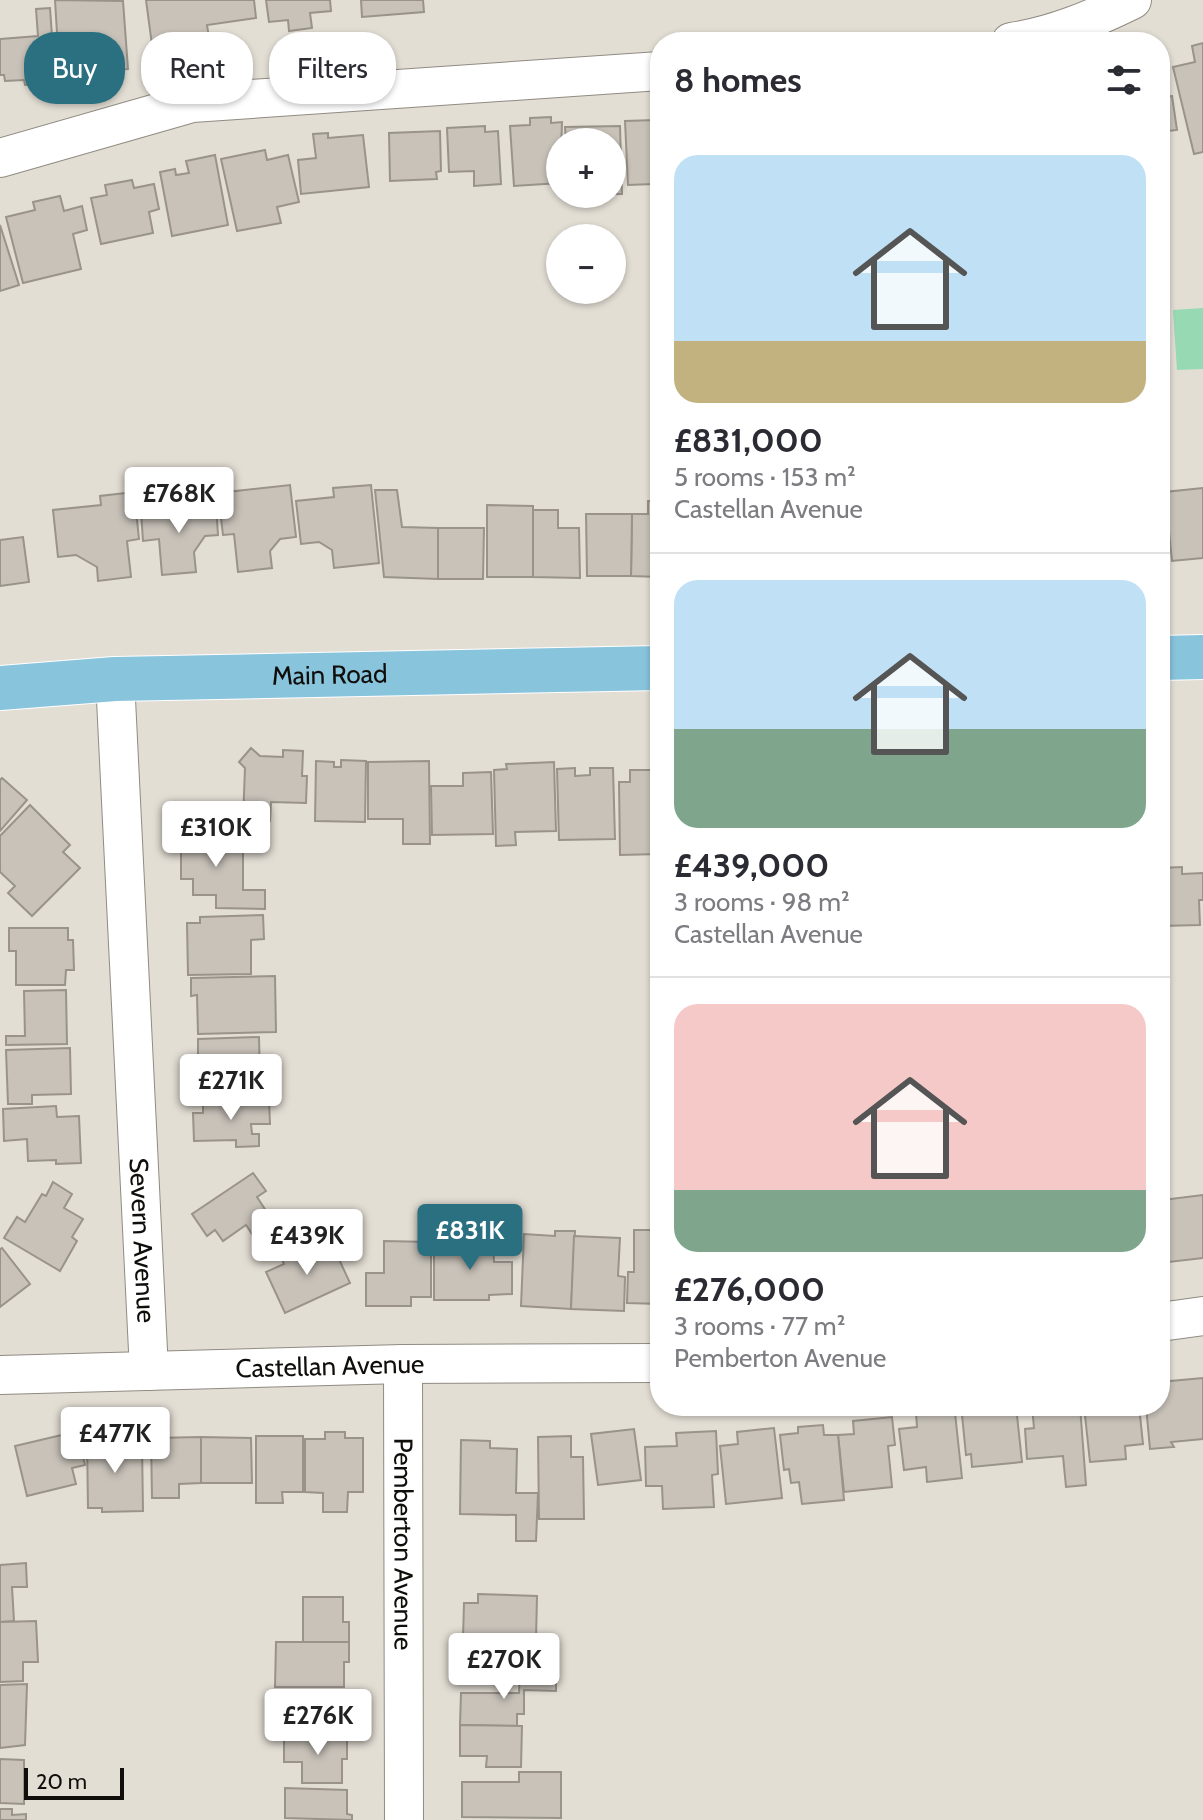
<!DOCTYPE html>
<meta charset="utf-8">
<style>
:root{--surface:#fff;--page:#f7f7f7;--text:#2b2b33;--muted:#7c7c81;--line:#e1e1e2;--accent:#2b7080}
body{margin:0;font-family:Cabin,sans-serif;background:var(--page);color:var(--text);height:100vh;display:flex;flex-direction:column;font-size:30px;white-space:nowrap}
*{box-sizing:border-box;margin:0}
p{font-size:26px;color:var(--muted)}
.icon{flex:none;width:44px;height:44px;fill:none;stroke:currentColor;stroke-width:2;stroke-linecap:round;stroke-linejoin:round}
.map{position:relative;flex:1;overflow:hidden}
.details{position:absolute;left:650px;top:32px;width:520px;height:1384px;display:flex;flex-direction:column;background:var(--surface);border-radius:32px;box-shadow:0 2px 6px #0004}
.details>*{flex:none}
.hud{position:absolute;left:24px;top:32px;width:506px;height:72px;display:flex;gap:16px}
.controls{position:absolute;left:546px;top:128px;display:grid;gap:16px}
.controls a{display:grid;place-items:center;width:80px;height:80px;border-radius:50%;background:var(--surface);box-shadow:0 2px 6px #0004;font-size:40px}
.scale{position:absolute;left:24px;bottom:20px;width:100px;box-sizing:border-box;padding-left:8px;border:4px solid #100e0b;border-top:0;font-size:22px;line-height:28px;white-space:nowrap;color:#100e0b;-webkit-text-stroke:6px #e3ded4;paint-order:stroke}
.price{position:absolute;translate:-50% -68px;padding:0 18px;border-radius:8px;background:#fff;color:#222;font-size:26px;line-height:52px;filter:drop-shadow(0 2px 4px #0008)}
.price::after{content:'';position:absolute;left:50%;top:48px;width:24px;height:18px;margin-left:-12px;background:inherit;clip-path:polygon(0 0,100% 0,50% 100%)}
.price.on{background:var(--accent);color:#fff}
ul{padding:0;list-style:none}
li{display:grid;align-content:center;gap:16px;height:424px;padding:0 24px}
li+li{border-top:2px solid var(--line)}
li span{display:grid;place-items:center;height:248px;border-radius:24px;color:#555}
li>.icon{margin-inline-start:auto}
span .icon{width:144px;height:144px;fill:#fffc;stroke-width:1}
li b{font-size:34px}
h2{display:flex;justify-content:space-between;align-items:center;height:96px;padding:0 24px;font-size:34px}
.chip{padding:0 28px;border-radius:32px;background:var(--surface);box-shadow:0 2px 6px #0004;font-size:28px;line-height:72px}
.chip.on{background:var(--accent);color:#fff}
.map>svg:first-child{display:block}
.green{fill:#97d9b2}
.building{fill:#c8c2b9;stroke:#99938a;stroke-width:2}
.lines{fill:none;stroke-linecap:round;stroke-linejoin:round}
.minor-casing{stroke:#908b82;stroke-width:40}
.primary-casing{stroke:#fff;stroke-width:46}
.minor{stroke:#fff;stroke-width:38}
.primary{stroke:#89c4dd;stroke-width:44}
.labels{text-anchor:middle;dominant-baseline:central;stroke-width:6;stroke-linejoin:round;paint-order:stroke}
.street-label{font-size:26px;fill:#100e0b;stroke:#e3ded4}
</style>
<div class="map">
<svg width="1203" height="1820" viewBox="0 0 1203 1820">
<rect width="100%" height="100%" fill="#e3ded4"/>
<path class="green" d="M1203,308V369L1177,370L1173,310Z"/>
<g class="building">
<path d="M55,0L123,1L128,69L86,72V65L59,66Z"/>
<path d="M146,0H254L256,18L207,25L209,38L152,45Z"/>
<path d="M266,0H330L331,11L310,13L312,28L289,31L288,20L269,22Z"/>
<path d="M361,0H423L424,12L362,17Z"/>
<path d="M50,8L55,78L44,79V83L25,85L24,80L5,81L4,75H0V39L38,36L36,9Z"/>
<path d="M1203,43V152L1194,154L1173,67L1195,62L1192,46Z"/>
<path d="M1172,96L1177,130L1160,132V97Z"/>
<path d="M551,117V123L562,122L560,183L514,186L510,126L530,125V118Z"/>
<path d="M655,120V125H660V173H653L654,184L628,185L625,121Z"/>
<path d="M485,126V132L498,131L501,184L474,186V171L449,172L447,128Z"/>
<path d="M620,126L622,194H612V142H566L565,127Z"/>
<path d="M440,131L441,171L436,172L437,179L390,181L389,133Z"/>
<path d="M328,133V138L363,135L369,187L301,194L298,160L316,158L313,134Z"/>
<path d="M265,150L267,160L288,155L299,202L277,207L281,223L237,231L221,159Z"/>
<path d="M215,155L228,225L172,236L160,172L175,169L176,175L189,173L186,161Z"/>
<path d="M132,180L134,188L154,184L159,209L149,212L153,233L101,244L91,198L107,195L105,185Z"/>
<path d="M60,196L64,211L82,206L87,230L73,234L81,269L23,283L6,217L35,210L33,202Z"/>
<path d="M0,225L19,285L0,291Z"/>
<path d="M290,485L296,537L280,539L270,551L272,568L238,572L234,534L223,535L218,493Z"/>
<path d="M371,485L379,563L334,568L332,550L319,542L301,544L296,501L334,497L333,488Z"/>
<path d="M1203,488V558L1172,561L1165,492Z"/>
<path d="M375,490H397L402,527L438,528V579L384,577Z"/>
<path d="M134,492L139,539L127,541L131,577L98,581L97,567L76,555L58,557L53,510L101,505L100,496Z"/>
<path d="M648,501L660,502V577L631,576L632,514H648Z"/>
<path d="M216,505L218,535L205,536L194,552L196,572L162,575L159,539L143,541L141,511Z"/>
<path d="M487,505L533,506V577H487Z"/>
<path d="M533,510H558V528H579L580,578L533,577Z"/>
<path d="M586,514H632L631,576H587Z"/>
<path d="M438,528H484L483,579H438Z"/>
<path d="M23,537L29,582L0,586V540Z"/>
<path d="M251,748L260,756L283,757V750L303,751L302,776H307L306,803L271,802L270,821L243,820L245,768L239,762Z"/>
<path d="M341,760L366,761L365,822L315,821L316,761L334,762V767H341Z"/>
<path d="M429,761L430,844H403V819H368V762Z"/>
<path d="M554,762L556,831L515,832L516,845L496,846L494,770L507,769L506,764Z"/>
<path d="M575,768V776L590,775V768H613L615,839L559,840L557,769Z"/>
<path d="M630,770H659L660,854L620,855L619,782H630Z"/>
<path d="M491,772L493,834L432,835L431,786H463V773Z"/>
<path d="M2,778L27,800L0,831V780Z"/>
<path d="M30,805L70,845L63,852L80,868L32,916L8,893L15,886L0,872V836Z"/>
<path d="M181,827L223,828V849L243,850V890H265V909L216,908V895H193V879H181Z"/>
<path d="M1182,867V874L1203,873V900H1199L1200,925L1160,926V868Z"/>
<path d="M263,915L264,939L251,940V974L188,975L187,923H200V917Z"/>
<path d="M9,928H68V940H73L74,970H66L65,985H16V951H9Z"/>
<path d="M275,976L276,1032L198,1034L197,995L191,996V978Z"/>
<path d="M66,990L67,1044L6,1045V1036H25L24,991Z"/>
<path d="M259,1037L260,1078H264L265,1089L203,1091L202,1080H194L193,1057H198V1039Z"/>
<path d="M70,1048L71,1094L32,1095V1104H8L6,1050Z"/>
<path d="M269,1101L270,1124H251L252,1134H259V1146L236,1147V1140L194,1141L193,1113H203V1102Z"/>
<path d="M56,1106L57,1117L79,1116L81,1163L56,1164V1160L28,1161L27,1139L4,1141L3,1109Z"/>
<path d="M253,1173L266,1191L257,1197L274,1223L254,1237L246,1225L223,1241L215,1230L207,1236L192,1214Z"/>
<path d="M53,1182L72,1194L64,1208L83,1219L72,1237L77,1241L60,1271L4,1238L17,1217L25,1222L42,1194L46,1196Z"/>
<path d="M1203,1195V1258L1169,1262L1162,1200Z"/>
<path d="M634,1230H660V1304L627,1303L628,1272H634Z"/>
<path d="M555,1231H575L571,1309L521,1306L524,1234L555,1236Z"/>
<path d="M574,1236L620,1238L618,1276L625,1277L624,1311L571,1309Z"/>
<path d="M476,1237H493L494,1262H512V1294L489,1295V1300H434V1245H475Z"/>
<path d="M384,1241L431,1242V1297H411V1306H366V1273H384Z"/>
<path d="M332,1244L350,1283L285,1313L266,1272L284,1264L280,1255L301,1245L307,1256Z"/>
<path d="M2,1248L30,1284L0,1307V1249Z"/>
<path d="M1203,1378V1439L1171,1442L1174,1447L1150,1449L1146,1406H1160V1382Z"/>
<path d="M993,1406H1016L1022,1462L972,1467L971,1454L966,1455L962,1415L994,1412Z"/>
<path d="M1032,1406H1080L1086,1485L1066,1487L1063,1456L1027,1459L1025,1429L1034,1428Z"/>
<path d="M1084,1406H1139L1143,1444L1125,1446L1126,1459L1090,1462Z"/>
<path d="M943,1409L944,1414L955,1413L962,1478L927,1482L926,1467L904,1470L899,1429L917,1427L916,1412Z"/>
<path d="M892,1417L895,1445L888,1446L892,1487L844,1492L838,1435L854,1434L853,1421Z"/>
<path d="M76,1425L85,1465L72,1468L76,1484L27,1496L15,1446L66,1434L65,1428Z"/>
<path d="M823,1425L824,1435H838L844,1500L802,1504L799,1482L791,1483L789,1469L784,1470L780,1435L798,1433V1427Z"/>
<path d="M774,1428L782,1498L726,1504L720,1446L738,1444L737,1432Z"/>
<path d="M634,1429L641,1480L598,1485L591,1434Z"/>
<path d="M716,1431L718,1474L712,1475L714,1507L663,1509L662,1486H646L645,1447L677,1446L676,1433Z"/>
<path d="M325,1432H345V1438H363V1492H348L347,1512H323V1493L305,1492V1439H325Z"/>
<path d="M256,1436H303V1492H282L283,1503H256Z"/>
<path d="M571,1436V1457H583L584,1519H539L538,1437Z"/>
<path d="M201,1437L251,1438L252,1483H201Z"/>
<path d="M201,1437V1483L179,1484V1498H152L151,1438Z"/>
<path d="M87,1439H130V1444H142L143,1511L102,1512V1508H88Z"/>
<path d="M461,1440L490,1441V1448L517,1449L516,1493H538L536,1541H516V1515L460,1514Z"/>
<path d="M26,1563L27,1587H12L14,1621L0,1622V1565Z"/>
<path d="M478,1594L537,1596L536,1640L463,1638L464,1603H478Z"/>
<path d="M303,1597H343V1622H349V1642H303Z"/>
<path d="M36,1621L38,1662H23V1681L0,1682V1622Z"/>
<path d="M463,1638L518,1640V1651H538L537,1669L464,1668Z"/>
<path d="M276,1642H349V1662H344V1687H275Z"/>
<path d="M520,1670L556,1671V1691L524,1690V1714H517V1726L460,1725L461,1693H519Z"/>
<path d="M27,1684L25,1745L0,1748V1685Z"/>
<path d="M277,1693H342V1718H347V1737H277Z"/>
<path d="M460,1725L522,1726L521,1767H486L487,1756H460Z"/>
<path d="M284,1737H347V1759H342V1783H302V1762H284Z"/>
<path d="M0,1759L24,1760V1804L0,1803Z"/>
<path d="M519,1772H561V1818L462,1817V1782H519Z"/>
<path d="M285,1788L347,1790V1814L352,1815V1820L285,1818Z"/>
<path d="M0,1809H12V1815L26,1814V1820H0Z"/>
</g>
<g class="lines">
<g class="minor-casing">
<g id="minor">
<path d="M1011,42C1053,36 1093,19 1132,0"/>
<path d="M0,158L192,103L660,71"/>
<path id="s1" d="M115,679L149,1371"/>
<path d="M1160,1322L1203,1316"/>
<path id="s2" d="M403,1364L404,1820"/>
<path id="s3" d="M0,1375L403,1364L660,1363"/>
</g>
</g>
<g class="primary-casing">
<g id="primary">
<path d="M1160,658L1203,657"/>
<path id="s4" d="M0,688L115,679L660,668"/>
</g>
</g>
<use href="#minor" class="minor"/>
<use href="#primary" class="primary"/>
</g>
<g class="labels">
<g class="street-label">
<text stroke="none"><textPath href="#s4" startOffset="330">Main Road</textPath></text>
<text stroke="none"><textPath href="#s1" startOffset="562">Severn Avenue</textPath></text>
<text stroke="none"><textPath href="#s3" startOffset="330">Castellan Avenue</textPath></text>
<text stroke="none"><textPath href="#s2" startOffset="180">Pemberton Avenue</textPath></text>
</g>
</g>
</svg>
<div class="controls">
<a>+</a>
<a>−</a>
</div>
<div class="scale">20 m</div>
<b class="price" style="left:179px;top:535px">£768K</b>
<b class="price" style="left:216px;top:869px">£310K</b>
<b class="price" style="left:231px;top:1122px">£271K</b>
<b class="price on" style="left:470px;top:1272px">£831K</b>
<b class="price" style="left:307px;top:1277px">£439K</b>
<b class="price" style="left:115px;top:1475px">£477K</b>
<b class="price" style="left:504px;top:1701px">£270K</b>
<b class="price" style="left:318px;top:1757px">£276K</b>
<div class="hud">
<a class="chip on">Buy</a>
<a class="chip">Rent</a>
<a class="chip">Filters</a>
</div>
<section class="details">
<h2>8 homes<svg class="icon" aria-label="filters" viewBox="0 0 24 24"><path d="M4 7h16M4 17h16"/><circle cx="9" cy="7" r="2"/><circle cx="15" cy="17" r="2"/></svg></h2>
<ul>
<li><span style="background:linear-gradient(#bfe0f5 75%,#c2b280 0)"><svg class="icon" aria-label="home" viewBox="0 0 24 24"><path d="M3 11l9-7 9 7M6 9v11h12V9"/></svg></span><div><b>£831,000</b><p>5 rooms · 153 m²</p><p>Castellan Avenue</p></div></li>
<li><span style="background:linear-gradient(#bfe0f5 60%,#7fa58c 0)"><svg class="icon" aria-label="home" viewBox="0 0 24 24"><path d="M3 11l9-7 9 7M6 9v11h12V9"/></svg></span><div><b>£439,000</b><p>3 rooms · 98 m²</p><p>Castellan Avenue</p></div></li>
<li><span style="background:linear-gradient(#f6c9c9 75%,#7fa58c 0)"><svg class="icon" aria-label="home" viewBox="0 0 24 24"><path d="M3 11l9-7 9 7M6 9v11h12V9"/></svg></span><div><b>£276,000</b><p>3 rooms · 77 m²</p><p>Pemberton Avenue</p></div></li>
</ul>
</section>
</div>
